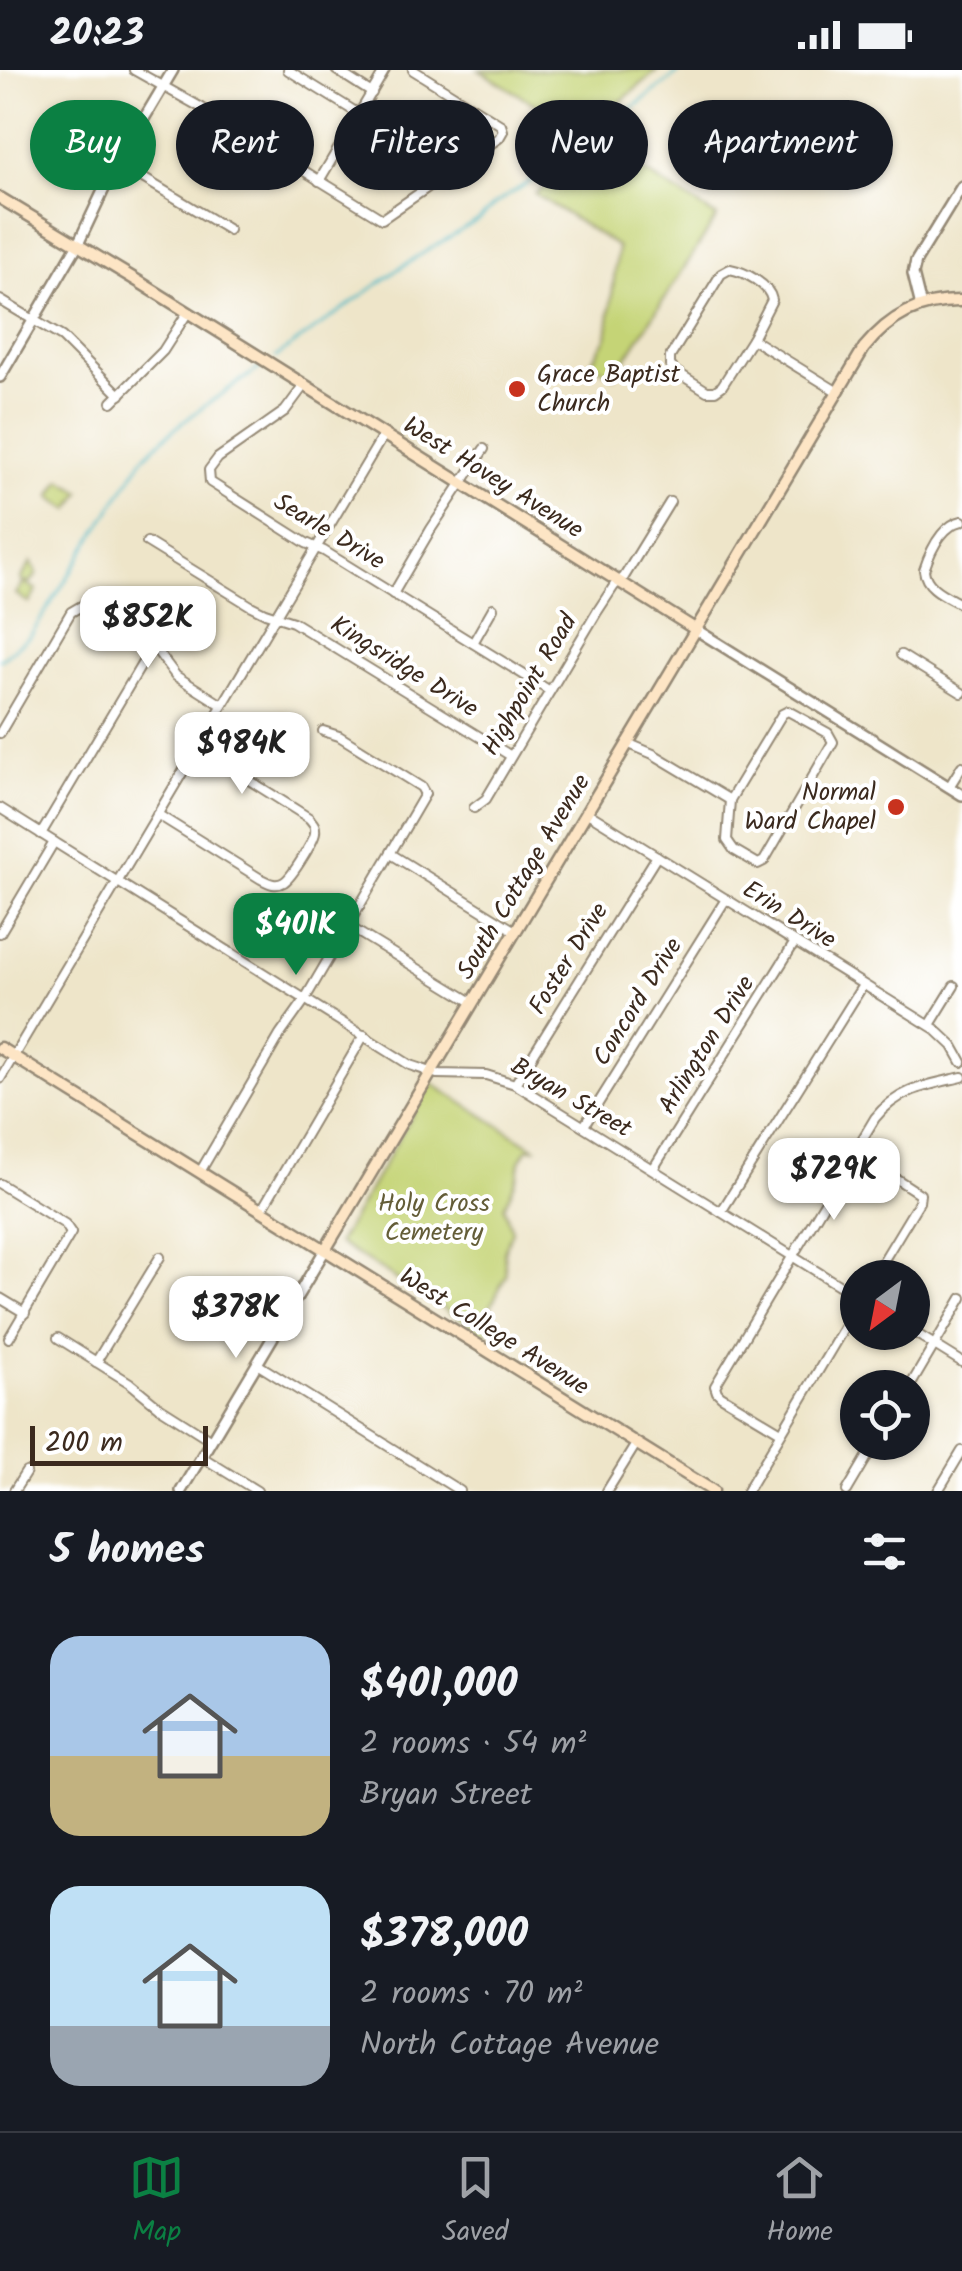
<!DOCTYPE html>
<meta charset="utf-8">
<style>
:root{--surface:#171b24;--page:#20242c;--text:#f1f3f6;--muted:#9ea1a6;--line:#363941;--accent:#0b8043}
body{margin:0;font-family:Kalam,sans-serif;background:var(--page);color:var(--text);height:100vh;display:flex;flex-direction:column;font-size:38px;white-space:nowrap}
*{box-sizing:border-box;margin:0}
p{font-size:32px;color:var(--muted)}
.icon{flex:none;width:55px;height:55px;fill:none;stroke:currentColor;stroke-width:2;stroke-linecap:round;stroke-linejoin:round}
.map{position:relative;height:1421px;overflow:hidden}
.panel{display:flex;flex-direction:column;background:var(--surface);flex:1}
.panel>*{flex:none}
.guide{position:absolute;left:30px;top:30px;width:902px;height:90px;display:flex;gap:20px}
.needle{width:65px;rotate:212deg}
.buttons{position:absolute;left:840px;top:1190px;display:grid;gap:20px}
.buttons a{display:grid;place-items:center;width:90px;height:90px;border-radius:50%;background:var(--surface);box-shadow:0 2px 8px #0004;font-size:50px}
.scale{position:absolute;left:30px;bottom:25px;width:178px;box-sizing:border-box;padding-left:10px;border:5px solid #3b2a1e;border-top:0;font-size:28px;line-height:35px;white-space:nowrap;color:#3b2a1e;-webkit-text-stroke:8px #fff;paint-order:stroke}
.price{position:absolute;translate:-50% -85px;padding:0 22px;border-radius:20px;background:#fff;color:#222;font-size:32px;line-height:65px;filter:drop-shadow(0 2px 5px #0008)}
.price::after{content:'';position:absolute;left:50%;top:60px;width:30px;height:22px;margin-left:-15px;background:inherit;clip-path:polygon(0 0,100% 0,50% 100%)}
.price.selected{background:var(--accent);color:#fff}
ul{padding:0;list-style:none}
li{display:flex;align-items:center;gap:30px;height:250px;padding:0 50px}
li span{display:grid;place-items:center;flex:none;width:280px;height:200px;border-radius:30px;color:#555}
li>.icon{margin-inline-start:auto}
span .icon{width:120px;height:120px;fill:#fffc;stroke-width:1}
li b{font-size:42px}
h2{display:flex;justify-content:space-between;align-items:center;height:120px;padding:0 50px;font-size:42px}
.chip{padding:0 35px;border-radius:45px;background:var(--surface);box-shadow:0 2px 8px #0004;font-size:35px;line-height:90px}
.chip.selected{background:var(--accent);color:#fff}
.status{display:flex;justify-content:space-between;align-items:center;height:70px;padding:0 50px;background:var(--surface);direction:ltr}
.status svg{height:28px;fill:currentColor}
.menu{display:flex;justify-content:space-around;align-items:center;height:140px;border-top:2px solid var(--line);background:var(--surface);font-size:28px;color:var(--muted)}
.menu a{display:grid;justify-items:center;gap:5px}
.menu .selected{color:var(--accent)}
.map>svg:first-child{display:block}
.green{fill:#c5d476;stroke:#807f4a;stroke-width:2.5}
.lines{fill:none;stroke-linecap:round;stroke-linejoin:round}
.stream{stroke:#49b7c4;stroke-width:2.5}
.minor-casing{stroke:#948874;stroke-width:12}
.tertiary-casing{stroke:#948874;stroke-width:14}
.secondary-casing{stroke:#948874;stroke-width:15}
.minor{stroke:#fff;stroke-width:8}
.tertiary{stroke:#fff;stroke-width:9}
.secondary{stroke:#fde5c5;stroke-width:10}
.poi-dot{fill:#c8321e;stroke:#fff;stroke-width:4}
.labels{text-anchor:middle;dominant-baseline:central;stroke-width:8;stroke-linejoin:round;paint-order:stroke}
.poi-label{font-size:25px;fill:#3b2a1e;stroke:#fff;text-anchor:start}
.street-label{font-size:25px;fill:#3b2a1e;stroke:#fff}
.park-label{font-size:25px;fill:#645d38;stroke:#fff}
</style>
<div class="status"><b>20:23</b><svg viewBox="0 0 49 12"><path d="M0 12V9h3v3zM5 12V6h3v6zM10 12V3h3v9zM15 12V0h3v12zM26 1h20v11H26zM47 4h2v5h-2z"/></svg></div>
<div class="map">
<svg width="962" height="1421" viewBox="0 0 962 1421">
<rect width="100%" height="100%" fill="#fff"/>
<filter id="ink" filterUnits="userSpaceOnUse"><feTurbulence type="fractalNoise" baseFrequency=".01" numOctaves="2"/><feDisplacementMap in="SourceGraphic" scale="20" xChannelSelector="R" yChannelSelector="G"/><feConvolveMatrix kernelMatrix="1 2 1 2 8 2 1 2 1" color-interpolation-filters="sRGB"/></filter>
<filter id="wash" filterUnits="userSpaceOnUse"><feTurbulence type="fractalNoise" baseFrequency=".0048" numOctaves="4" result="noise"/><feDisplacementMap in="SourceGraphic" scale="40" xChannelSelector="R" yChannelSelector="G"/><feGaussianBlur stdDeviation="2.25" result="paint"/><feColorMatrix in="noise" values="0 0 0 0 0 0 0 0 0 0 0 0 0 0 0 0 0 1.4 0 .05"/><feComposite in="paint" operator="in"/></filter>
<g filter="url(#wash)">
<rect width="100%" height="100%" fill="#eee5c9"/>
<g class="green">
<path d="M479,0H658L599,50L579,61Z"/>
<path d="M605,77L717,147L614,307L591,292L607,267L618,177L535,124Z"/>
<path d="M61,410L81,422L70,440L51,427Z"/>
<path d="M31,492L37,504L31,512H24L37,520L29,533L16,524L24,512L21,509Z"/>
<path d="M431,1013L535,1078L527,1079L520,1091L518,1106L504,1137L512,1160L504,1182L506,1205L487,1244L488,1266L338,1173Z"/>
</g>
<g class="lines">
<g class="stream">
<path d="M276,287L392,204C399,197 407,195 415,188L480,149L495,134L571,85L682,0"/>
<path d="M0,590L31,565L143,388C178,352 219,326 260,298"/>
</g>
</g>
</g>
<g filter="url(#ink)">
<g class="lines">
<g class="minor-casing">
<g id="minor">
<path d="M134,0L202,38L382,149L499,68L503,61L501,55L413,0"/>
<path d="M288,0L359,44"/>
<path d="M336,0L372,23"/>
<path d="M356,49L437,100L442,107"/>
<path d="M118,93L229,160"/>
<path d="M319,111L385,0"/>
<path d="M730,199C745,202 769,214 772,230L752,269L722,316L715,321H707L675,301L670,295V287L721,204Z"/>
<path d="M0,230L62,267L120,325"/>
<path d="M752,269L838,322"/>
<path d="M305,314L285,341L218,388L209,400L210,412L306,473L324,481L550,621"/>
<path d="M112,332L163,281L188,242"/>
<path d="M962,451C942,455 930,482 924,500C926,519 947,526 962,535"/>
<path d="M147,472L251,536L265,543L293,552L511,686"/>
<path d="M393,524L431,459L484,379"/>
<path d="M473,573L493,538"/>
<path d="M901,585L962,623"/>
<path d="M788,641L828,663L833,672L764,791L758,794L734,780L727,770L730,730L782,644Z"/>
<path d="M0,663L71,542L83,535L148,573L158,582L176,606L222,635"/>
<path d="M627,673L653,684L730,730"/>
<path d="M949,717L962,696"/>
<path d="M0,738L410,995L437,1004L486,1005L515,1014L858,1227"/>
<path d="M474,738L486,729L597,542L614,516L624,507L670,432"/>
<path d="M586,742L935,959L953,976L962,992"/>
<path d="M157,744L261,809C269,813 276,817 284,812C292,807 314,771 315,763C316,755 313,753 309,748L197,677"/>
<path d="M41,764L152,577"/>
<path d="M391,784L515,861"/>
<path d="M348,856L472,932"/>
<path d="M0,863L54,772"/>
<path d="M930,955L954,916"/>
<path d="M0,1009L384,364"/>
<path d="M515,1014L657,786"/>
<path d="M584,1056L726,829"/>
<path d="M855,1082L920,1124L919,1132L873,1208"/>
<path d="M653,1099L795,872"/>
<path d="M200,1102L280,965L302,934L425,724L421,717L339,666L323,661"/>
<path d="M0,1114L65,1154L71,1163L9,1268"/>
<path d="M261,1141L364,965"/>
<path d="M721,1142L863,915"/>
<path d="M0,1228L25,1243"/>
<path d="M912,1261L962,1292"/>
<path d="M58,1268L130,1313L159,1337L211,1370"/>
<path d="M96,1292L160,1187"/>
<path d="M257,1294L460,1421"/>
<path d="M909,1318L962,1228"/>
<path d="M781,1362L721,1326L717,1322L715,1316L875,1048C898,1019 928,1015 962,1007"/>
<path d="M202,1387L257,1421"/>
<path d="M14,1421L26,1402"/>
<path d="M607,1421L636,1374"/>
<path d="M747,1421L858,1234"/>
<path d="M847,1421L876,1372"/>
<path d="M938,1421L962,1381"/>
</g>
</g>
<g class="tertiary-casing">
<g id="tertiary">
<path d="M921,236L913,204L916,191L962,116"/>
<path d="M0,307L78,174L111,104L173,0"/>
<path d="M695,559L962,725"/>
<path d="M181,1421L325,1180"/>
</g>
</g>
<g class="secondary-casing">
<g id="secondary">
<path d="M0,128L141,213L695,559"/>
<path d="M0,978L713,1421"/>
<path d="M325,1180L864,278C890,246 920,230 962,231"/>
</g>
</g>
<use href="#minor" class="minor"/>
<use href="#tertiary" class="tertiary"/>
<use href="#secondary" class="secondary"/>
</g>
</g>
<g class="poi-dot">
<circle cx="517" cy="319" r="10"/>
<circle cx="896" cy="737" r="10"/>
</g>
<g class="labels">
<g class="poi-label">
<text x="537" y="305">Grace Baptist<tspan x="537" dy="29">Church</tspan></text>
<text x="876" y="723" text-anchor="end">Normal<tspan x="876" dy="29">Ward Chapel</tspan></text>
</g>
<g class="street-label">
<text transform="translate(493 408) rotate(32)">West Hovey Avenue</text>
<text transform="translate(329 462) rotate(31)">Searle Drive</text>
<text transform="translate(404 597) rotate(32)">Kingsridge Drive</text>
<text transform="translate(530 615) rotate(-59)">Highpoint Road</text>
<text transform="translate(524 807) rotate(-59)">South Cottage Avenue</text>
<text transform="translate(789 845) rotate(32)">Erin Drive</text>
<text transform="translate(569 889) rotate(-58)">Foster Drive</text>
<text transform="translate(638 932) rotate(-58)">Concord Drive</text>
<text transform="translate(707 975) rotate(-58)">Arlington Drive</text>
<text transform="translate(571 1028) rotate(30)">Bryan Street</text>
<text transform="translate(494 1262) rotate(32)">West College Avenue</text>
</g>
<g class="park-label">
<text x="434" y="1134">Holy Cross<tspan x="434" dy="29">Cemetery</tspan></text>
</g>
</g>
</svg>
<div class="buttons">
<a><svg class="needle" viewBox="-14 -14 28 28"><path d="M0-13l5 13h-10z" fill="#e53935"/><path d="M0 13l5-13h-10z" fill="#9ea1a6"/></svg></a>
<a><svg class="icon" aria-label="locate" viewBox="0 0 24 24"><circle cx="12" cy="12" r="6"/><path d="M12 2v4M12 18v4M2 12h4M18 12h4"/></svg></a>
</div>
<div class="scale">200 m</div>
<b class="price" style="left:148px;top:601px">$852K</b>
<b class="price" style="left:242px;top:727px">$984K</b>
<b class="price selected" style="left:296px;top:908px">$401K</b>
<b class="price" style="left:834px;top:1153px">$729K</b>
<b class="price" style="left:236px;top:1291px">$378K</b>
<div class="guide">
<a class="chip selected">Buy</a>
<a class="chip">Rent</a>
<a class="chip">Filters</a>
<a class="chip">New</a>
<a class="chip">Apartment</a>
</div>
</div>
<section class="panel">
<h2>5 homes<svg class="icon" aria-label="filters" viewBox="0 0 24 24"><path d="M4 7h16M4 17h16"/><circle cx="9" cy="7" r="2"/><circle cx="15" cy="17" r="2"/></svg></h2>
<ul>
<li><span style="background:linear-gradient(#a9c7e8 60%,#c2b280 0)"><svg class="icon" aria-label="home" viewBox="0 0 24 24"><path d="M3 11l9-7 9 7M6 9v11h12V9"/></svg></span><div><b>$401,000</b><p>2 rooms · 54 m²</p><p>Bryan Street</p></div></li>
<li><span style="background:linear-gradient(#bfe0f5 70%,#9aa5b1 0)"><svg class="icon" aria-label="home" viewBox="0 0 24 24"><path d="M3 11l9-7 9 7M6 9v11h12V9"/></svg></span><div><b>$378,000</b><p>2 rooms · 70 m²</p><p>North Cottage Avenue</p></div></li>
</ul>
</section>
<nav class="menu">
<a class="selected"><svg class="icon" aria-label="map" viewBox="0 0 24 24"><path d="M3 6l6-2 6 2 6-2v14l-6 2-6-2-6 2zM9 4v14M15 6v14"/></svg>Map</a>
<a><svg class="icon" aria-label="saved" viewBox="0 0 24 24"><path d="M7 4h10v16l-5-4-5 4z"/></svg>Saved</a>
<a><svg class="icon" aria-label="home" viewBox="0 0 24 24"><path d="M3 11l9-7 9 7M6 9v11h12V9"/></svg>Home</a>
</nav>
